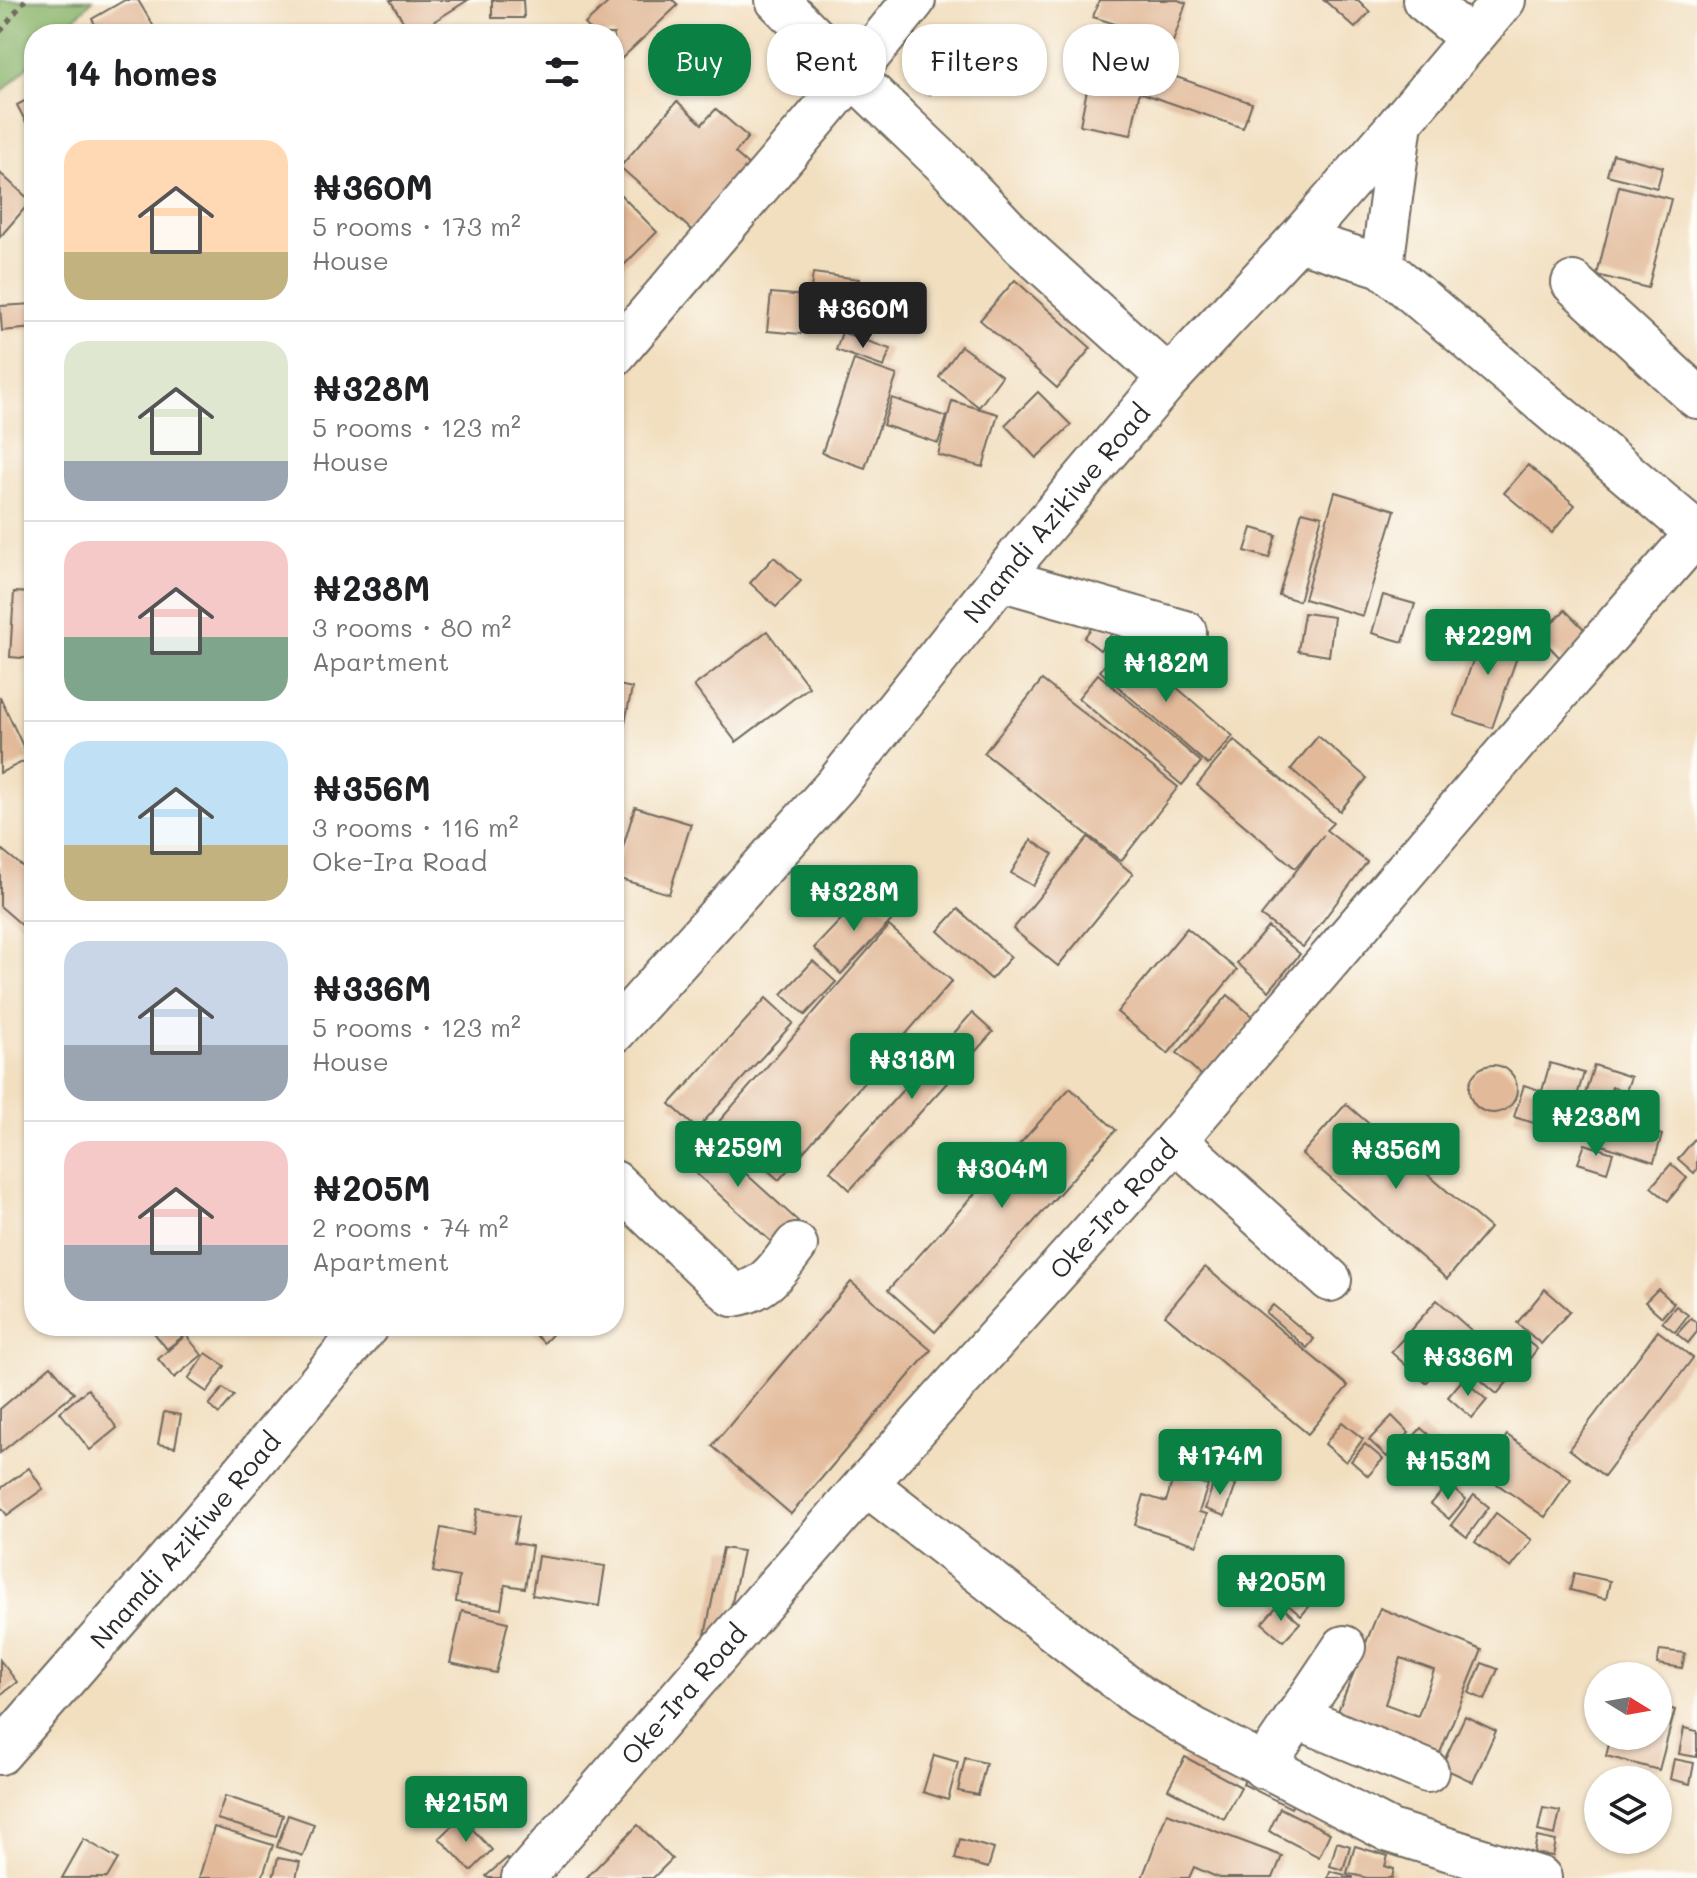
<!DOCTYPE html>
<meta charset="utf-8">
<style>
:root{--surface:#fff;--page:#f6f6f6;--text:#202124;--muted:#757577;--line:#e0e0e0;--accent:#0b8043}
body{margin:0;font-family:Mali,sans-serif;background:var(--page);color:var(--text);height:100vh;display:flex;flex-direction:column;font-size:30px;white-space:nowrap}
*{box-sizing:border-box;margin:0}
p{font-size:26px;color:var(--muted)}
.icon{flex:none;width:44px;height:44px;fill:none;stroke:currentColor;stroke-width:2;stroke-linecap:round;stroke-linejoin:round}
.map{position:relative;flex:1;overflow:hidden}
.drawer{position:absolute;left:24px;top:24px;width:600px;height:1312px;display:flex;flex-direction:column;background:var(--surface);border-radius:32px;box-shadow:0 2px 6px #0004}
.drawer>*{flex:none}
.top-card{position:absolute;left:648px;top:24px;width:760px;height:72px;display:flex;gap:16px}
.needle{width:52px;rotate:101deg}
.tools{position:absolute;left:1584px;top:1662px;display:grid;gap:16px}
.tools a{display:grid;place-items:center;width:88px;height:88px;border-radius:50%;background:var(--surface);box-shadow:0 2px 6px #0004;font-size:40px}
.price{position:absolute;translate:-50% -68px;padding:0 18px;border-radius:8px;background:var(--accent);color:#fff;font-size:26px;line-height:52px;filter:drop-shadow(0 2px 4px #0008)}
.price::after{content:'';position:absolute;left:50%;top:48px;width:24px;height:18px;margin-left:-12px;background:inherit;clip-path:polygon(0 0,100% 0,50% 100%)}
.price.current{background:#222;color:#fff}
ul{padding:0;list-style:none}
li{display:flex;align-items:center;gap:24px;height:200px;padding:0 40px}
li+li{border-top:2px solid var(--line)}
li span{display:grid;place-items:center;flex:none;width:224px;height:160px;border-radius:24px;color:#555}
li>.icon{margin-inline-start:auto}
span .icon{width:96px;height:96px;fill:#fffc;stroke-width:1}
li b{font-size:34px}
h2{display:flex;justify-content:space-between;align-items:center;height:96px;padding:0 40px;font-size:34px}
.chip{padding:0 28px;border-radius:32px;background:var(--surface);box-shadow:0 2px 6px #0004;font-size:28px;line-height:72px}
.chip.current{background:var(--accent);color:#fff}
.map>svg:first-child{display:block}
.forest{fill:#8cb66d;stroke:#5c704c;stroke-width:2}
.building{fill:#e2ba9a;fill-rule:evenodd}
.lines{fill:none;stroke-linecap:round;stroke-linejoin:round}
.minor-casing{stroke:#716a5f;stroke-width:46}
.path{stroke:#716a5f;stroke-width:5;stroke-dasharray:6 6;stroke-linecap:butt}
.minor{stroke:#fff;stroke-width:42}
.labels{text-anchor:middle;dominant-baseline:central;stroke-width:7;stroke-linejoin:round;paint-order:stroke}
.street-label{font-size:26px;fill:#2b2b2b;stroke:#fdfcf7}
</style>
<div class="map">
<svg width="1697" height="1878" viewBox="0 0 1697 1878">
<rect width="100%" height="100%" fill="#fdfcf7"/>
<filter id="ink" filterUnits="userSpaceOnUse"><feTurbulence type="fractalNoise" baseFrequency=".0125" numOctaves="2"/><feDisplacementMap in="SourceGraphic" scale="16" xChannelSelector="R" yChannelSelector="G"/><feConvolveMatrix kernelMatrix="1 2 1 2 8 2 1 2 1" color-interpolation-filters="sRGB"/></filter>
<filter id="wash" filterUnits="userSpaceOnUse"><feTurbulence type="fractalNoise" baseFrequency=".006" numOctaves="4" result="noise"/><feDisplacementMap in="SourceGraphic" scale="32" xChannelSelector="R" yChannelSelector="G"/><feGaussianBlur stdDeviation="1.8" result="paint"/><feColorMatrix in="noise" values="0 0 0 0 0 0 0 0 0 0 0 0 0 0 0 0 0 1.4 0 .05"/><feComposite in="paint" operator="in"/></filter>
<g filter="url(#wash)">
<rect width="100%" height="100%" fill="#f2dfc0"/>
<path class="forest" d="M0,0H93L59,34H34V60L0,94Z"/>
<g id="blocks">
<g class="building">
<path d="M125,0H138L157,32L153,34H100L92,19Z"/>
<path d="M390,0H468L414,34H411Z"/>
<path d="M492,0H523L524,18H492Z"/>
<path d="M611,0H673L678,5L619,61L614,55V34H594L585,24Z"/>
<path d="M1099,0H1178L1186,3L1173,42L1093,17Z"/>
<path d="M1324,0H1358L1370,12L1355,28Z"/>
<path d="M1098,34L1149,44L1131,135L1080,125Z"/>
<path d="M939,40L962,70L930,94L908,64Z"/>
<path d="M1150,68L1252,103L1243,128L1142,93Z"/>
<path d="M34,96V138L17,105Z"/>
<path d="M677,101L702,124L716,109L748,137L735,153L752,168L695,233L620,167Z"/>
<path d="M1613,154L1663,167L1657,188L1607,175Z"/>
<path d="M0,173L31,201L0,237Z"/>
<path d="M1619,186L1671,199L1648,288L1597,275Z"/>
<path d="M614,188L657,232L614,275Z"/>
<path d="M813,273L859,279L852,332L806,327Z"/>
<path d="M1015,280L1091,348L1057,388L980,320Z"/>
<path d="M771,293L805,296L801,334L767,331Z"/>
<path d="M34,304V328L2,331L0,306Z"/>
<path d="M842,332L890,349L884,367L836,350Z"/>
<path d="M961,346L1002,376L979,407L939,377Z"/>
<path d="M854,360L897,375L865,468L822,453Z"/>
<path d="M1038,392L1071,425L1036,458L1005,425Z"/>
<path d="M892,398L947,417L938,443L883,425Z"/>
<path d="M952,401L998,414L983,467L938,455Z"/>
<path d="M1528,465L1575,505L1552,533L1504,493Z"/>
<path d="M1335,492L1395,510L1363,616L1304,599Z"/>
<path d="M1302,511L1322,516L1299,601L1279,595Z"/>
<path d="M1252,528L1276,535L1269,558L1245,551Z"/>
<path d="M774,557L801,581L776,607L750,583Z"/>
<path d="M14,592L34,593V659L10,657Z"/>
<path d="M1383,595L1415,604L1403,642L1372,633Z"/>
<path d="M1565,610L1595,640L1568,666L1539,636Z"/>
<path d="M1304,613L1334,617L1329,656L1298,651Z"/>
<path d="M1100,616L1116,628L1100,650L1084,638Z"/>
<path d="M1485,626L1523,640L1492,728L1454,715Z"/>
<path d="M767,631L809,687L736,742L694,686Z"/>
<path d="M1124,642L1233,736L1208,765L1100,671Z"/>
<path d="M1098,674L1201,762L1182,785L1078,698Z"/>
<path d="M1042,680L1178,787L1121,861L984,753Z"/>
<path d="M614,684L632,688L615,771H614Z"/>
<path d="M0,697L29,759L0,773Z"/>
<path d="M1318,736L1367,778L1340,811L1291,769Z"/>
<path d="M1234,740L1333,823L1326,830L1367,862L1303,947L1261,916L1324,835L1295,868L1197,785Z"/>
<path d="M635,807L691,824L669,894L614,877Z"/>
<path d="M1088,837L1133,874L1058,966L1013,929Z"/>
<path d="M1031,840L1053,854L1033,886L1011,873Z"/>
<path d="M0,848L34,876V913L23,926L0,906Z"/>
<path d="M867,892L894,918L841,974L814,948Z"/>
<path d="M958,909L1011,957L991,979L938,931Z"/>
<path d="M889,926L952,981L779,1180L716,1125Z"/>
<path d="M1268,927L1300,954L1269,991L1237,963Z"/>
<path d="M1187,928L1237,970L1168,1054L1117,1012Z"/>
<path d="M813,961L836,982L805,1015L782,994Z"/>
<path d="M1228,995L1254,1018L1203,1077L1177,1053Z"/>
<path d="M766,998L793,1023L697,1129L670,1104Z"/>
<path d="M972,1013L993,1032L850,1190L830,1171Z"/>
<path d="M1550,1063L1584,1073L1575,1102L1585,1105L1577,1136L1514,1117L1524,1085L1542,1091Z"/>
<circle cx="1493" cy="1089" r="24"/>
<path d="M1594,1065L1631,1077L1626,1091L1612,1087L1607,1102L1595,1098L1593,1103L1583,1100Z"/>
<path d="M1070,1088L1116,1130L935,1332L888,1290Z"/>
<path d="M1346,1104L1490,1228L1447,1279L1302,1154Z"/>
<path d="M1605,1116L1662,1135L1654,1162L1596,1143Z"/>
<path d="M700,1132L798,1221L776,1246L678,1157Z"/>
<path d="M1697,1136V1169L1694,1173L1678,1159Z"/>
<path d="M1585,1144L1613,1153L1607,1172L1578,1163Z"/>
<path d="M1671,1164L1687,1178L1668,1201L1651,1187Z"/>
<path d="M1205,1267L1348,1386L1308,1434L1165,1315Z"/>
<path d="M851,1282L931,1350L791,1514L712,1446Z"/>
<path d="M1545,1289L1570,1311L1541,1344L1517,1323Z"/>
<path d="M1658,1289L1674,1303L1662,1317L1645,1302Z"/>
<path d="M1437,1300L1472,1331L1426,1383L1391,1352Z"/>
<path d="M1273,1305L1314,1339L1307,1348L1266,1313Z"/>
<path d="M1676,1306L1688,1315L1675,1332L1662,1322Z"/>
<path d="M1691,1318L1697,1323V1332L1688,1343L1677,1334Z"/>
<path d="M153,1326H173L182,1337L167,1349L150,1328Z"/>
<path d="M526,1326H560L544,1343Z"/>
<path d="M1658,1331L1693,1358L1604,1476L1569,1449Z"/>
<path d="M1517,1333L1537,1349L1524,1366L1504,1351Z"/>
<path d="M186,1335L202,1355L174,1378L158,1359Z"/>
<path d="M206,1353L225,1366L207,1392L188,1379Z"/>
<path d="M1487,1361L1510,1379L1497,1394L1475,1375Z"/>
<path d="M51,1366L74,1393L0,1453V1409Z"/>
<path d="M1463,1379L1487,1400L1472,1418L1448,1397Z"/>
<path d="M223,1388L234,1396L219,1414L209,1405Z"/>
<path d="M88,1389L117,1428L90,1450L60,1412Z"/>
<path d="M164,1412L181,1415L175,1447L158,1444Z"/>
<path d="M1392,1416L1409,1433L1387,1457L1369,1440Z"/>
<path d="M1342,1422L1363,1439L1346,1462L1325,1444Z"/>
<path d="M1421,1428L1440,1445L1415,1474L1396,1457Z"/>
<path d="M1507,1435L1571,1479L1545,1517L1481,1473Z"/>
<path d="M1365,1444L1383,1459L1368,1476L1351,1461Z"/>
<path d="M29,1468L43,1489L7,1515L0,1506V1489Z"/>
<path d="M1174,1475L1208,1485L1199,1512L1207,1514L1197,1545L1135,1525L1144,1495L1166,1502Z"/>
<path d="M1215,1478L1236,1485L1225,1516L1205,1509Z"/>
<path d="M1448,1484L1466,1499L1449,1519L1431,1504Z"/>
<path d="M1474,1495L1489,1507L1467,1537L1451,1525Z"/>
<path d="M477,1509L519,1516L514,1543L532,1546L525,1588L505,1585L501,1609L456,1602L459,1577L433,1572L441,1528L473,1534Z"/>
<path d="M1496,1513L1532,1540L1511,1568L1475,1542Z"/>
<path d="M723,1548L743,1551L724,1639L705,1635Z"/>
<path d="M538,1556L605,1566L599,1606L532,1595Z"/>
<path d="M1304,1568L1325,1588L1301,1616L1279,1597Z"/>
<path d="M1574,1573L1610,1581L1606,1599L1570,1590Z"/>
<path d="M1279,1604L1300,1623L1283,1641L1262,1623Z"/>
<path d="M1380,1608L1482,1650L1440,1753L1338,1711ZM1401,1658L1434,1670L1418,1716L1385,1704Z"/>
<path d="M462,1611L508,1622L496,1673L450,1663Z"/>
<path d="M1660,1650L1685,1653L1682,1668L1657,1664Z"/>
<path d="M0,1660L17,1682L0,1695Z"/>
<path d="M1482,1663L1498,1669L1485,1700L1469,1693Z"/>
<path d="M1658,1705L1675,1710L1659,1770L1606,1756L1611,1736H1658Z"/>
<path d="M1465,1716L1496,1731L1473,1782L1441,1767Z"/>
<path d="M1684,1728L1697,1731V1757L1679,1754Z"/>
<path d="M934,1755L958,1762L948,1800L923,1792Z"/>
<path d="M1185,1757L1241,1787L1224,1819L1168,1789Z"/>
<path d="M965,1758L986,1763L978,1795L958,1791Z"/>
<path d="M1674,1759L1694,1763L1690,1784L1670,1779Z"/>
<path d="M1249,1773L1297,1797L1291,1808L1243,1784Z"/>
<path d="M225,1796L283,1815L276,1837L217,1819Z"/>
<path d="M1280,1808L1330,1833L1319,1857L1269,1831Z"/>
<path d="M1543,1808L1560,1811L1555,1835L1538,1831Z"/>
<path d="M1167,1813L1282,1856L1273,1878H1219L1194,1867L1189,1878H1142Z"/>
<path d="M288,1815L314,1824L303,1856L277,1847Z"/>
<path d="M461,1817L492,1850L471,1871L439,1838Z"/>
<path d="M638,1825L672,1859L653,1878H586Z"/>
<path d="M214,1827L273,1845L262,1878H199Z"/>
<path d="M1537,1837L1556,1841L1553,1856L1534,1853Z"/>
<path d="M84,1839L118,1859L107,1878H62Z"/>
<path d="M960,1839L994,1849L988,1868L955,1859Z"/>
<path d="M1337,1842L1350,1846L1343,1870L1330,1866Z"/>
<path d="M1355,1846L1388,1856L1385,1866L1394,1869L1392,1878H1367L1347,1873Z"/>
<path d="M278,1858L300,1862L296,1878H273Z"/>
<path d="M507,1858L519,1873L514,1878H488L486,1876Z"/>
<path d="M1330,1871L1353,1877V1878H1328Z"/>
</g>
</g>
</g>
<g filter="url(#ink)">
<use href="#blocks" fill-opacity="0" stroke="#716a5f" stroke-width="2"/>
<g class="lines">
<g class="minor-casing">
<g id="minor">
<path d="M777,0L853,76L946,165L1023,246L1169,378"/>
<path d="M1424,0L1471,38"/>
<path d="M1382,266L1401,122"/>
<path d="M1573,283L1697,397"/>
<path d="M614,355C714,237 817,121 914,0"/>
<path d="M1000,579L1185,632"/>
<path id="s1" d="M614,1032L836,785L1021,553L1169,378L1298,240L1401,122L1504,0"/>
<path d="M1175,1140L1330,1280"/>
<path d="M614,1182L733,1295C766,1290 777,1270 796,1245"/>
<path d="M866,1484L1140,1697L1196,1730L1390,1831L1540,1878"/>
<path d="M1296,1717L1427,1771"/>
<path id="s2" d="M0,1753L201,1523L367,1326"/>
<path d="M1263,1767L1344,1647"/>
<path id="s3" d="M523,1878L866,1484L1175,1140L1566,683L1697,533L1382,266L1298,240"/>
</g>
</g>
<path class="path" d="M0,32L25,0"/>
<use href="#minor" class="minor"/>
</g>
</g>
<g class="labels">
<g class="street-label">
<text stroke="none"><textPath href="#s1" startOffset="682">Nnamdi Azikiwe Road</textPath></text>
<text stroke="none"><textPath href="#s3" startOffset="892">Oke-Ira Road</textPath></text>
<text stroke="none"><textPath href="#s2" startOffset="282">Nnamdi Azikiwe Road</textPath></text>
<text stroke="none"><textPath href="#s3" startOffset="244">Oke-Ira Road</textPath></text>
</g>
</g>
</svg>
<div class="tools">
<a><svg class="needle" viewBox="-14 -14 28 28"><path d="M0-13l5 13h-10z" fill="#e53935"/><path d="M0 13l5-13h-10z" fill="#757577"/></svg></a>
<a><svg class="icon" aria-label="layers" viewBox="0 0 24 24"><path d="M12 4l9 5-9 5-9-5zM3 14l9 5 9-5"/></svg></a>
</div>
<b class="price current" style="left:863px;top:350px">₦360M</b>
<b class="price" style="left:1488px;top:677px">₦229M</b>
<b class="price" style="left:1166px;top:704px">₦182M</b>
<b class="price" style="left:854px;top:933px">₦328M</b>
<b class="price" style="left:912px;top:1101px">₦318M</b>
<b class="price" style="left:1596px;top:1158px">₦238M</b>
<b class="price" style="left:738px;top:1189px">₦259M</b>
<b class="price" style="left:1396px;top:1191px">₦356M</b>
<b class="price" style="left:1002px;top:1210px">₦304M</b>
<b class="price" style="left:1468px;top:1398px">₦336M</b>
<b class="price" style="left:1220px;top:1497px">₦174M</b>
<b class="price" style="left:1448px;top:1502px">₦153M</b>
<b class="price" style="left:1281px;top:1623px">₦205M</b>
<b class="price" style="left:466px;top:1844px">₦215M</b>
<div class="top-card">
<a class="chip current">Buy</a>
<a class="chip">Rent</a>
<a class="chip">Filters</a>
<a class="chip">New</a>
</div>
<section class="drawer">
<h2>14 homes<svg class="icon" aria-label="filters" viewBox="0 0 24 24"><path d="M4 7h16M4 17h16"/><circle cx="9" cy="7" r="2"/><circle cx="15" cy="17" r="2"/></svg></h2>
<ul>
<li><span style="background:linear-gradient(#ffd9b3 70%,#c2b280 0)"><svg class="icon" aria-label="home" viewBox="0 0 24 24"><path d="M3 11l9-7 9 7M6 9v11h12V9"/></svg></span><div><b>₦360M</b><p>5 rooms · 173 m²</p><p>House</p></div></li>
<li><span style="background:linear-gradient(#dfe7d0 75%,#9aa5b1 0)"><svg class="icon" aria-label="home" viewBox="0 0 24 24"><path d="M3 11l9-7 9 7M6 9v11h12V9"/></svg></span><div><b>₦328M</b><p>5 rooms · 123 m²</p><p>House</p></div></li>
<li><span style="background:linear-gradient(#f6c9c9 60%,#7fa58c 0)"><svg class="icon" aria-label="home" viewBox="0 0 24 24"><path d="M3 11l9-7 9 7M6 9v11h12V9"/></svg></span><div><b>₦238M</b><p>3 rooms · 80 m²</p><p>Apartment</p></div></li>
<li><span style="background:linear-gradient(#bfe0f5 65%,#c2b280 0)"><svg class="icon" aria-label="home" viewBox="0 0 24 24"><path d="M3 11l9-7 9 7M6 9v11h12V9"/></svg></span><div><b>₦356M</b><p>3 rooms · 116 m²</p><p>Oke-Ira Road</p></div></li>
<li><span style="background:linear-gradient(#c9d6e8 65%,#9aa5b1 0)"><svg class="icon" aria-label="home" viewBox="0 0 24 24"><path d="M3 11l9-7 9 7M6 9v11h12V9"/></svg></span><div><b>₦336M</b><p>5 rooms · 123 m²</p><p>House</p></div></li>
<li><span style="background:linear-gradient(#f6c9c9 65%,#9aa5b1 0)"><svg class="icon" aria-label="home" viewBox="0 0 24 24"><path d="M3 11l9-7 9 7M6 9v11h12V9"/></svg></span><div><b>₦205M</b><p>2 rooms · 74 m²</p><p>Apartment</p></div></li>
</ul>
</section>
</div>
